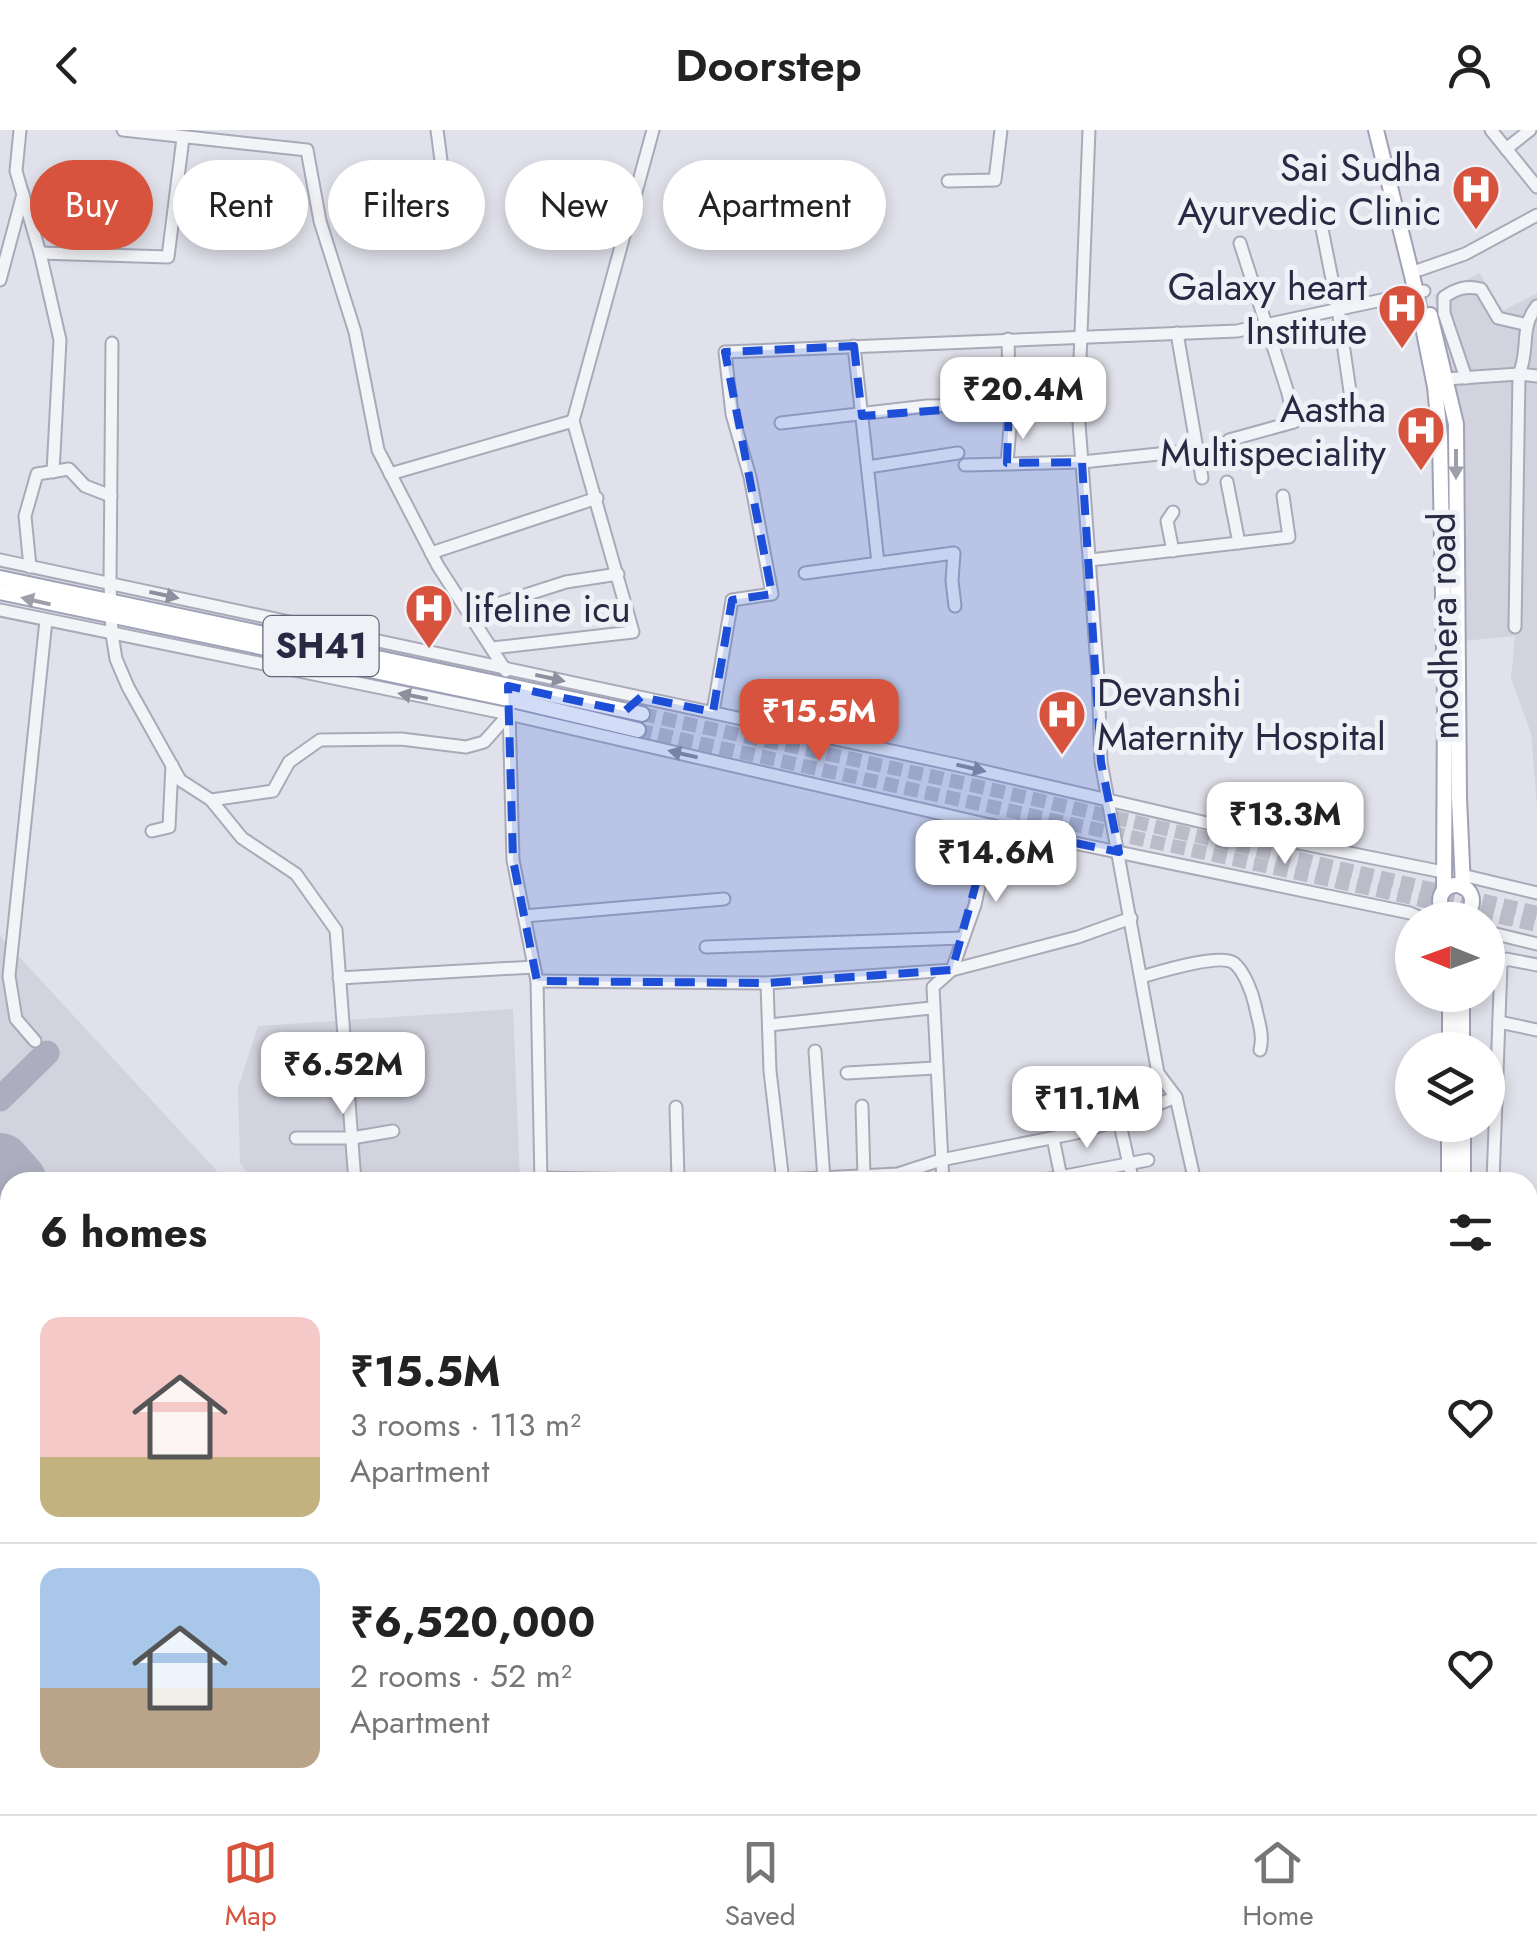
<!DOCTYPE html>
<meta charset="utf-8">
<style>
:root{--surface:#fff;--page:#f6f6f6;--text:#222;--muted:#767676;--line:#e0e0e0;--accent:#d7533d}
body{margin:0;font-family:Jost,sans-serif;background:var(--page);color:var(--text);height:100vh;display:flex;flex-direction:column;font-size:38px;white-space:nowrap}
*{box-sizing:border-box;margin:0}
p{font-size:32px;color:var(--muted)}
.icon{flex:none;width:55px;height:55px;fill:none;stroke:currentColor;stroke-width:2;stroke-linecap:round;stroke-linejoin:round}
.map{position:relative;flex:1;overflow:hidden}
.details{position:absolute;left:0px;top:1042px;width:1538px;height:642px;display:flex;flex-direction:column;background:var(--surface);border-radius:30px 30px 0 0;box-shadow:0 5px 15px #0003}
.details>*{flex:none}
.hud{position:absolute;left:30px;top:30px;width:1000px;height:90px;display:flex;gap:20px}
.needle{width:65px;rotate:271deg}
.controls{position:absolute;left:1395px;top:772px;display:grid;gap:20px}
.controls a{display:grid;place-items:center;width:110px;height:110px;border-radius:50%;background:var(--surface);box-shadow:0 5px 15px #0003;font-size:50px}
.price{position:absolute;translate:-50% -85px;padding:0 22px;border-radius:20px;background:#fff;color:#222;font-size:32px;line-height:65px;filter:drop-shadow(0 2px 5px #0008)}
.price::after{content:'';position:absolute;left:50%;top:60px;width:30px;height:22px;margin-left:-15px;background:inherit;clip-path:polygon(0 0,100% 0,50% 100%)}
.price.selected{background:var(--accent);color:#fff}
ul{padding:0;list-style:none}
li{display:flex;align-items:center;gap:30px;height:250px;padding:0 40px}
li+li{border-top:2px solid var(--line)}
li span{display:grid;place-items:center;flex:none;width:280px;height:200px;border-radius:20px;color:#555}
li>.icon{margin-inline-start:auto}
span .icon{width:120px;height:120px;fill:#fffc;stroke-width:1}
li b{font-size:42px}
h2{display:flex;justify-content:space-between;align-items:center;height:120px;padding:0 40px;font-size:42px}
.pill{padding:0 35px;border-radius:45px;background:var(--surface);box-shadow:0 5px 15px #0003;font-size:35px;line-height:90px}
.pill.selected{background:var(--accent);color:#fff}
header{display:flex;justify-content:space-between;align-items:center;height:130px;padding:0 40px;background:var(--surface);font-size:45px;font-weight:600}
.dock{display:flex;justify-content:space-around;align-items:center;height:140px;border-top:2px solid var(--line);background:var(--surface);font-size:28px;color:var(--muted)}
.dock a{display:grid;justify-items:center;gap:5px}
.dock .selected{color:var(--accent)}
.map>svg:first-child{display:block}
.built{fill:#d2d3df}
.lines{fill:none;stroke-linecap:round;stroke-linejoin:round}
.taxiway{stroke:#acaec0;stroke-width:25}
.runway{stroke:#acaec0;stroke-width:62}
.major-tunnel{stroke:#bbbcc9;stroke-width:14;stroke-dasharray:14 7;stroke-linecap:butt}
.minor-casing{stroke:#a9aab8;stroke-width:15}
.major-casing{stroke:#9fa1b7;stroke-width:18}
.minor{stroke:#f3f4f8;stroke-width:11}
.major{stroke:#fff;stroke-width:14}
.oneway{fill:#9e9faa}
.oneway2{fill:#8e8f9e}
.marked{fill:#1d4ed8;fill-opacity:0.2;stroke:#1d4ed8;stroke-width:8;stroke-dasharray:20 12;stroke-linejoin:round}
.labels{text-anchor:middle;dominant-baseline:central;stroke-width:10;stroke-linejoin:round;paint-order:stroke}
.shield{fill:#f0f1f7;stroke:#646679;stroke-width:2.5}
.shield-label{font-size:35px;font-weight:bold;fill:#282a43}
.poi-label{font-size:38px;fill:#282a43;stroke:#f0f1f7;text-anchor:end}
.street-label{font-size:38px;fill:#282a43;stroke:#f0f1f7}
</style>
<header><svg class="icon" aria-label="back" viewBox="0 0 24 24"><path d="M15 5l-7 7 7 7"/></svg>Doorstep<svg class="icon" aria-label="person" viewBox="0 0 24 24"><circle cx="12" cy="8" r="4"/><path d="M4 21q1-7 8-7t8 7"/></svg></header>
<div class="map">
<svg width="1537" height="1684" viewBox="0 0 1537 1684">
<rect width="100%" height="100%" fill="#e0e1ea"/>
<g class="built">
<path d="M1480,143L1500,182L1537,163V676L1531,603L1511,549L1515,506L1462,511L1461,292L1434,165Z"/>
<path d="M0,806L227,1052H10V1253L0,1243Z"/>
<path d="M513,879L520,1052H254L240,1033L238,958L258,896Z"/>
<path d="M402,1675H799L808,1684H410Z"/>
</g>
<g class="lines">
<path class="taxiway" d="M0,969L47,923"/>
<g class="runway">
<path d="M0,1034L16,1052"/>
<path d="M585,1675L593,1684"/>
</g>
<g class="major-tunnel">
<path d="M642,584L967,654L1537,783"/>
<path d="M638,600L1537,795"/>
</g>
<g class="minor-casing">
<g id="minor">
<path d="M20,0L16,41L40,123L60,210L53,342"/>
<path d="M123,0L307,20L320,91L355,202L378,320L438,436L506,541"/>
<path d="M437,0L442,38"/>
<path d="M1089,0L1078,280L1098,548L1101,632L1158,943L1176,967L1195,1052"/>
<path d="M1491,0L1537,57"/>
<path d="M1506,19L1530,0"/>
<path d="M948,51L995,50L1001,0"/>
<path d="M1321,94L1338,179L1353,282"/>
<path d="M40,123L168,127L183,8"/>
<path d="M1419,140L1465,124L1537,85"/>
<path d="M0,150L23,64"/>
<path d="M1177,203L1202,348"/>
<path d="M112,213L110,454L112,504L116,529L128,557L180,650L211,670L242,708L296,744L336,800L355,1052"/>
<path d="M854,216L878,433"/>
<path d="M1466,248L1444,183V167C1456,159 1466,155 1481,159L1498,188L1524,194"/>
<path d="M1445,249L1519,244C1530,220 1519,198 1537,176"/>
<path d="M781,293L927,276L1009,275"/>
<path d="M1229,310L1294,292L1288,263L1240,113"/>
<path d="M1007,333L1010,297L1008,209"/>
<path d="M965,335L1082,332L1197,320"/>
<path d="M868,337L958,323"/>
<path d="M390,344L573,291"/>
<path d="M1227,352L1239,413"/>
<path d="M1173,382L1167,391L1173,421"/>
<path d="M431,423L597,368"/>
<path d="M0,430L957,635L1250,703L1443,742"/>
<path d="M1090,430L1289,407L1283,366"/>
<path d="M30,437L25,386L37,344L69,339L85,356L111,366"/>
<path d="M805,443L954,423L952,451L955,476"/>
<path d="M0,480L509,584L1007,699L1410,783L1426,790"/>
<path d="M469,483L566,452L618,444"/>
<path d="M1515,497L1519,244L1537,246"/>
<path d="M492,518L633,502L573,291L653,0"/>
<path d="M509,579L513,730L537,851L541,1052"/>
<path d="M713,582L732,470L772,464L750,347L732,284L725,222L1237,201L1424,161"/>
<path d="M211,670L273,661L289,632L320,610L401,609L466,617L484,612L509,584"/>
<path d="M152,701L169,697L172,635"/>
<path d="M1462,745L1537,763"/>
<path d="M524,786L724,769"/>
<path d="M1488,802L1537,814"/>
<path d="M706,817L963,808"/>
<path d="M1141,847C1159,842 1220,823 1234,833C1244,841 1252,862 1255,875C1258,891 1264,904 1260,920"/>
<path d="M339,848L534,837"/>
<path d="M537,851L767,853L952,840L975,775L992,695"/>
<path d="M767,853L770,941L783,1052"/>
<path d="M1499,892L1537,900"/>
<path d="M769,895L931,878"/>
<path d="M35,911L16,889L9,846L46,490"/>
<path d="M815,921L824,1050"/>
<path d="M847,943L935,938"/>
<path d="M1043,963L1158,943"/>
<path d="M862,976L864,1047"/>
<path d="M676,977L678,1048"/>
<path d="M1119,990L1133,1052"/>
<path d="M296,1008H352L393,1001"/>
<path d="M1053,1008L1061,1047"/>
<path d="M541,1048L743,1052L898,1044L941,1030L1076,1003L1119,990L1176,967"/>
<path d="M943,1052L933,857L952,840L1078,807L1131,788"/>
<path d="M1034,1052L1148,1030"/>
<path d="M1493,1052L1501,834L1506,829L1537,835"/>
<path d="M1528,1072L1537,1071"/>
<path d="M1528,1197L1537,1194"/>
<path d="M0,1256L10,1267"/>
<path d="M7,1408V1290"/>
<path d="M0,1433H10"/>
<path d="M0,1503L10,1500"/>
<path d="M7,1585L3,1538L10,1537"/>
<path d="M0,1614H10"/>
<path d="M1528,1643L1537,1677"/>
<path d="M13,1675L14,1684"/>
<path d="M355,1675L357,1684"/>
<path d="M906,1675L907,1684"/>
<path d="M960,1675L961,1684"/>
<path d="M1092,1675L1094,1684"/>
<path d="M1219,1675L1221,1684"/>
<path d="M830,1676L841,1675"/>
<path d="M294,1684L328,1675"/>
<path d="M1238,1684L1241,1675"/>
</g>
</g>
<g class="major-casing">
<g id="major">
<path d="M1376,0L1416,162L1435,257L1440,307L1445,568L1444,759"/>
<path d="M1430,185L1456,294L1459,668L1463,757"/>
<path d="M0,448L642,584"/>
<path d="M0,462L508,569L638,600"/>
<circle cx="1456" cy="771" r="16"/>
<path d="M1450,920V865"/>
<path d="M1462,920V865"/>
<path d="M1463,995V1052"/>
<path d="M1449,1052V995"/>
<path d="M1450,1684V1675"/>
<path d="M1461,1684V1675"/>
</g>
</g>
<use href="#minor" class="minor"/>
<use href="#major" class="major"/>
</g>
<defs><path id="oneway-solid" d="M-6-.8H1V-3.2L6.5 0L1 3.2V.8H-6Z" transform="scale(2.5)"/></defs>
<g class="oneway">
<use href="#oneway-solid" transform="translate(1456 334) rotate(90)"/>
<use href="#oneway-solid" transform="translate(36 471) rotate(-167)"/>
</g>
<g class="oneway2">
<use href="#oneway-solid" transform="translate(164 465) rotate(12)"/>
<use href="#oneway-solid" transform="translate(550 548) rotate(12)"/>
<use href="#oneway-solid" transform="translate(413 566) rotate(-169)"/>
<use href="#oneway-solid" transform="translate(683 624) rotate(-167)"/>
<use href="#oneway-solid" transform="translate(971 638) rotate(13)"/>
</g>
<path class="marked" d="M854,216L862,286L1009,275L1007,333L1082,332L1101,632L1119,722L992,696L952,840L767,853L537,851L513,730L508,556L625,581L641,567L713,582L732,470L772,464L725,222Z"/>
<defs>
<g id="hospital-pin" transform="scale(2.5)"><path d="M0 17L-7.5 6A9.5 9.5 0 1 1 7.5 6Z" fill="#d7533d" stroke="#f0f1f7"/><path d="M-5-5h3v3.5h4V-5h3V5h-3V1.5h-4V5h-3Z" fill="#fff"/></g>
</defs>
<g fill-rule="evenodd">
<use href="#hospital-pin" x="1476" y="59"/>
<use href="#hospital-pin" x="1402" y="178"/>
<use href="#hospital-pin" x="1421" y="300"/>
<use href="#hospital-pin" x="429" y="478"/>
<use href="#hospital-pin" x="1062" y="584"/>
</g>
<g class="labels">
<rect class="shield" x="263.5" y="486" width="115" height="60" rx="8"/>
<g class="shield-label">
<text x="321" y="516">SH41</text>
</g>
<g class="poi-label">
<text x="1441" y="37">Sai Sudha<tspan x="1441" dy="44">Ayurvedic Clinic</tspan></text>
<text x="1367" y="156">Galaxy heart<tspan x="1367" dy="44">Institute</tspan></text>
<text x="1386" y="278">Aastha<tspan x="1386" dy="44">Multispeciality</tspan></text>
<text x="464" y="478" text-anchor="start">lifeline icu</text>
<text x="1097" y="562" text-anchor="start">Devanshi<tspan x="1097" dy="44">Maternity Hospital</tspan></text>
</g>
<g class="street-label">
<text transform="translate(1443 496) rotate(-91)">modhera road</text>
</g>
</g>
</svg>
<div class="controls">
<a><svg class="needle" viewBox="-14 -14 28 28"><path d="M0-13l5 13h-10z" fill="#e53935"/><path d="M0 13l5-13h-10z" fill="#767676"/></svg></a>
<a><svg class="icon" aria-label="layers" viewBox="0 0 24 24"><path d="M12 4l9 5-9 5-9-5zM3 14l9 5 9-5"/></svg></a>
</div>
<b class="price" style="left:1023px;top:312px">₹20.4M</b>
<b class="price selected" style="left:819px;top:634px">₹15.5M</b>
<b class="price" style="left:1285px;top:737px">₹13.3M</b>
<b class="price" style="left:996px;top:775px">₹14.6M</b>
<b class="price" style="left:343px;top:987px">₹6.52M</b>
<b class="price" style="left:1087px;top:1021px">₹11.1M</b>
<div class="hud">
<a class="pill selected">Buy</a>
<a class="pill">Rent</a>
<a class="pill">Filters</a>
<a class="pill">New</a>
<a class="pill">Apartment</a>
</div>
<section class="details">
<h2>6 homes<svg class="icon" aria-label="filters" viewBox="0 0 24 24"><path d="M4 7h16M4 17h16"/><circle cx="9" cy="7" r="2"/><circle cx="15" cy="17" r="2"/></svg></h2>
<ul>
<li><span style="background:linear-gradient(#f6c9c9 70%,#c2b280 0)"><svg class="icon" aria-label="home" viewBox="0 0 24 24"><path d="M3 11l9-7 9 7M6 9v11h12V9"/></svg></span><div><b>₹15.5M</b><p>3 rooms · 113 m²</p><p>Apartment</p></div><svg class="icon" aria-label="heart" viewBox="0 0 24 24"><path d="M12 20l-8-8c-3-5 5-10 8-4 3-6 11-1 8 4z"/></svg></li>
<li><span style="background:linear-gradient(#a9c7e8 60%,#b9a48a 0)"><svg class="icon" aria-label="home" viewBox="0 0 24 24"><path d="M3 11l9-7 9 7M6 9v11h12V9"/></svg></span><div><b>₹6,520,000</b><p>2 rooms · 52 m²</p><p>Apartment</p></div><svg class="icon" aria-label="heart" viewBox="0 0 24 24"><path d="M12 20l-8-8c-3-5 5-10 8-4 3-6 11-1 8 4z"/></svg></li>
</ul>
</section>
</div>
<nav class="dock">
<a class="selected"><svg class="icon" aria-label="map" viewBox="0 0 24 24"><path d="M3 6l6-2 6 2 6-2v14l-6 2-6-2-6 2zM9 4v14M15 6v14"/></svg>Map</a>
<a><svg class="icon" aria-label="saved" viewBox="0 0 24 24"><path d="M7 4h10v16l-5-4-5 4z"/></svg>Saved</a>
<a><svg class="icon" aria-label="home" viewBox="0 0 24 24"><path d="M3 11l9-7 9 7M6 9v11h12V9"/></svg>Home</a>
</nav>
